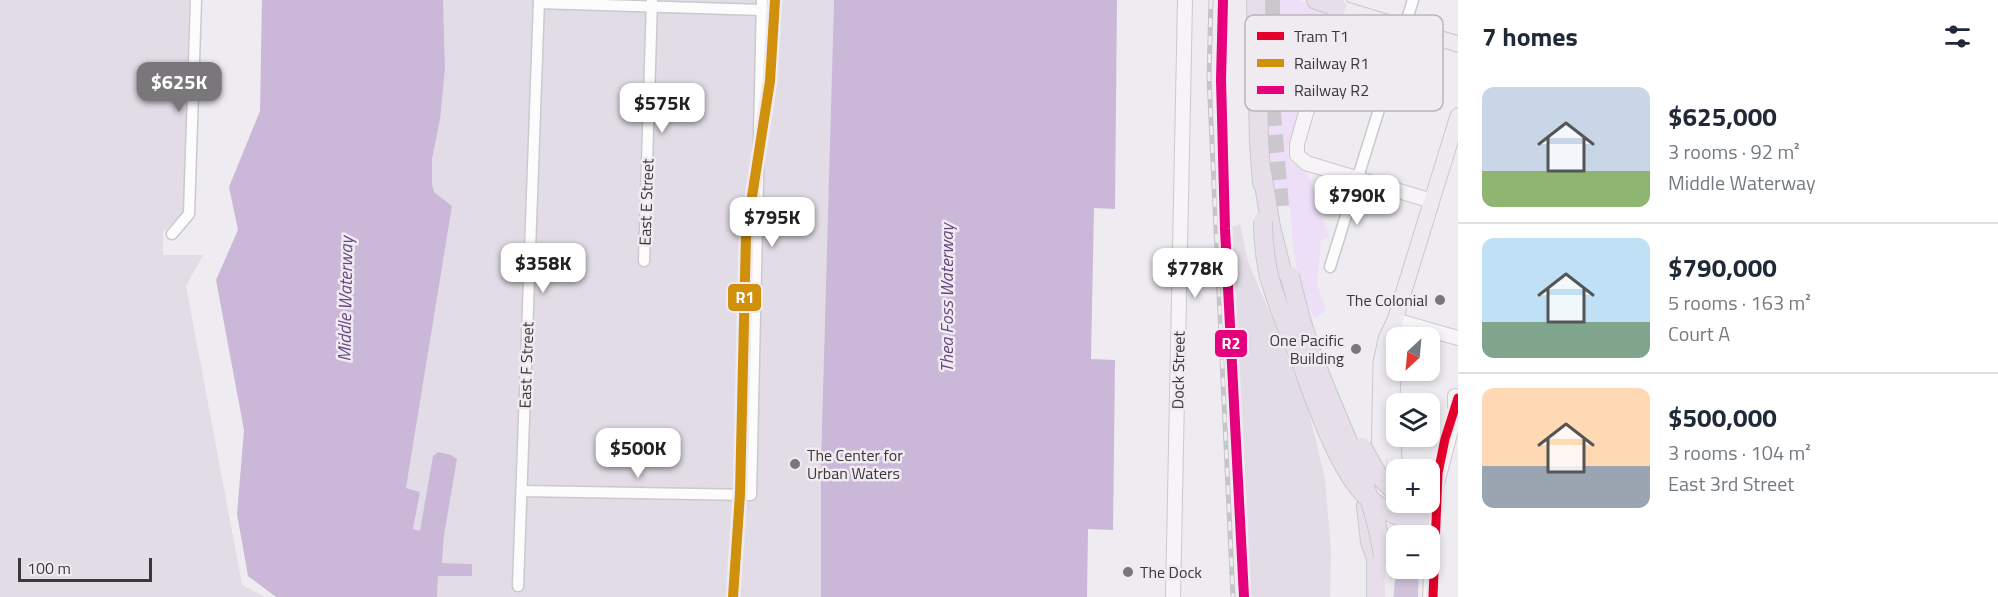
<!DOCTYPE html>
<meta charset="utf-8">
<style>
:root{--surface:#fff;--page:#f6f6f7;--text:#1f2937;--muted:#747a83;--line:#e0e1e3;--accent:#79777a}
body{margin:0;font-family:"Titillium Web",sans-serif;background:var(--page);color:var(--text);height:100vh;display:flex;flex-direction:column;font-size:22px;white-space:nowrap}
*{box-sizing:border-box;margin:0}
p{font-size:20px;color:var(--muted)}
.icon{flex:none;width:33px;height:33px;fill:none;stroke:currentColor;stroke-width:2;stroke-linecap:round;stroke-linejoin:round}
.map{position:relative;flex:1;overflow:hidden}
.drawer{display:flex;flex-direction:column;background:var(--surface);width:540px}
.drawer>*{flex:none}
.needle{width:39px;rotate:206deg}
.fabs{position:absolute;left:1386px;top:327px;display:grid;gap:12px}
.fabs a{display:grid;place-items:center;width:54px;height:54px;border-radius:12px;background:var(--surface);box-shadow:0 3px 9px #0003;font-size:30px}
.scale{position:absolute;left:18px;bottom:15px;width:134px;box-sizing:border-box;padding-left:6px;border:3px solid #3a383b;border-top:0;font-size:16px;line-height:21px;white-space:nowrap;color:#3a383b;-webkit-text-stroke:4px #efebf1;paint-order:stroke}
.price{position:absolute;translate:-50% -51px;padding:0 14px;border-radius:12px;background:#fff;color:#222;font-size:20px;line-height:39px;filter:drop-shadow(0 2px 3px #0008)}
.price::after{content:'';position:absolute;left:50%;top:36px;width:18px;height:14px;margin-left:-9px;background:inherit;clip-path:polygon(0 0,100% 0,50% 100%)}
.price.active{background:var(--accent);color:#fff}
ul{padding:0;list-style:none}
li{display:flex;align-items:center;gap:18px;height:150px;padding:0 24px}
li+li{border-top:2px solid var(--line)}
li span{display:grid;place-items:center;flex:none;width:168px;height:120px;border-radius:12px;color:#555}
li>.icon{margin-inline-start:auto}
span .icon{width:72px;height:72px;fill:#fffc;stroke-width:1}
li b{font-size:26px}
h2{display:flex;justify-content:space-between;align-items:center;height:72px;padding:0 24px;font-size:26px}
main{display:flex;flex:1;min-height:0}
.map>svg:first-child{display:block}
.built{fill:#e1dce5}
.green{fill:#eddff7}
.forest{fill:#d2c3dc}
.water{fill:#cbb8d8}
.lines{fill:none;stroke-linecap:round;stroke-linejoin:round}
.highway-tunnel{stroke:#cac8cc;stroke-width:18;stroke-dasharray:18 9;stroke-linecap:butt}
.street-casing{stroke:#cbc9cc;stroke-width:13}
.secondary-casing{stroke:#cbc9cc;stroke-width:16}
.primary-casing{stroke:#cac8cb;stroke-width:17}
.highway-casing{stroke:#cac8cb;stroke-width:20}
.street{stroke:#fcfcfd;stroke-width:10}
.secondary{stroke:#f6f4f7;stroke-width:14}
.primary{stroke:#eeebf0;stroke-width:15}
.highway{stroke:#e6dfe9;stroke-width:18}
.rail-casing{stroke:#c5c5c6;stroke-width:5}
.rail{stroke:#efebf1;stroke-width:3;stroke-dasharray:9;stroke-linecap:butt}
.highway-bridge-casing{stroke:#cac8cb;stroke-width:20;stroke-linecap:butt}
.highway-bridge{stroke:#e6dfe9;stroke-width:18}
.rail-1-casing{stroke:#efebf1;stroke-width:15}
.rail-2-casing{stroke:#efebf1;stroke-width:15}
.rail-1{stroke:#d1900c;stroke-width:10}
.rail-2{stroke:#e5007d;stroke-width:10}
.tram-1-casing{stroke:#efebf1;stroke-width:14}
.tram-1{stroke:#e4002b;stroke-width:9}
.poi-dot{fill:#79777a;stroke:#efebf1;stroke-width:2}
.labels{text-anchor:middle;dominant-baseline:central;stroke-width:5;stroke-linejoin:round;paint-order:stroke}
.street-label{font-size:16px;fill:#3a383b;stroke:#efebf1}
.poi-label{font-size:16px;fill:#3a383b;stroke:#efebf1;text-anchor:end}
.water-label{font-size:18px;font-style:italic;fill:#68457d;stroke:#efebf1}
.key{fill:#efebf1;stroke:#b9b5ba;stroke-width:1.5}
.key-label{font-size:16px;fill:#3a383b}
.line-badge{stroke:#efebf1;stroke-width:2}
.badge-label{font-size:16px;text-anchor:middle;font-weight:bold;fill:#fff}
</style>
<main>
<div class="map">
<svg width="1458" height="597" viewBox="0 0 1458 597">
<rect width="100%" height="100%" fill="#eeecf0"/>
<g class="built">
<path d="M0,0H189L187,211L163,232V255H203L186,286L242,585L265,597H0Z"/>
<path d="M443,0H834L821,460V597H437L438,576H472V564L442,563L444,535L413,530L420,492L406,488L452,206L434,192L432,184V159L440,120L445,69Z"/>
<path d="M1240,224L1248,262L1274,322L1309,412L1325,479L1331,551L1330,597H1248L1231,227Z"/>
</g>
<path class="green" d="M1263,0H1298L1330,13L1287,151L1291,162L1307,172L1329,237L1321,240L1317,284L1326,310L1315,319C1295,286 1293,246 1290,207L1270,202Z"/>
<path class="forest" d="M1396,565V568L1419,569L1418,597H1393Z"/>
<g class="water">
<path d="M262,0H443L445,69L440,120L432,159V184L434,192L452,206L406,488L420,492L413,529L420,531L433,456L438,452L451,455L457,459L444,535L442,563L472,564V576H438L437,597H276L248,576L237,514L244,430L216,280L238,230L229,187L260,111Z"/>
<path d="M834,0H1117L1115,209L1094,208L1091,359L1115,360L1113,530L1088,529L1087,597H821V460Z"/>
</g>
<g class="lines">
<path class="highway-tunnel" d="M1271,0V102L1280,206"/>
<g class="street-casing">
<g id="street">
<path d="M539,3L762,10"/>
<path d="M172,234L189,214L196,0"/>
<path d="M644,261L652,0"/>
<path d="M1330,267L1413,0"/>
<path d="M522,491L751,495L762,0"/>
<path d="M518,586L539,0"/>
</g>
</g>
<g class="secondary-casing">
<g id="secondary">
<path d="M1339,0L1297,144V155L1306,163L1432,201"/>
<path d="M1395,320L1458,338"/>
<path d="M1173,597L1185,0"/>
<path d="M1430,597L1435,491L1455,415V396"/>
</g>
</g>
<g class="primary-casing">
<g id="primary">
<path d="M1337,7L1458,44"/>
<path d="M1378,513L1381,363L1386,339L1395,320L1458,116"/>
<path d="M1386,597L1395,498L1392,395L1396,340L1395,323"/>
</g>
</g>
<g class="highway-casing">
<g id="highway">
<path d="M1256,0L1259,143L1262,183"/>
<path d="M1316,0L1337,7"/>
<path d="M1262,173L1271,227L1288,295"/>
<path d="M1417,502L1433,506"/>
<path d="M1366,506L1370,542L1376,558V597"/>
<path d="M1410,520L1432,523"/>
</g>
</g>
<use href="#street" class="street"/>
<use href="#secondary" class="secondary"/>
<use href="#primary" class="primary"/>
<use href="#highway" class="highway"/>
<g class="rail-casing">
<g id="rail">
<path d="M1211,0L1209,77L1233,597"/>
<path d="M1223,0L1221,80L1225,229L1244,597"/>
<path d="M733,597L740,494L746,235L770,81L775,0"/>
</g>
</g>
<use href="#rail" class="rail"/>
<g class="highway-bridge-casing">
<g id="highway-bridge">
<path d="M1263,221C1263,240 1265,258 1269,276C1276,303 1288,330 1299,357C1313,395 1336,464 1363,493C1376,506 1392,515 1410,520"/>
<path d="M1290,276C1297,306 1305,336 1316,364C1341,429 1372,486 1383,556"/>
<path d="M1362,447L1378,475L1396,493"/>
</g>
</g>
<use href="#highway-bridge" class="highway-bridge"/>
<g class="rail-1-casing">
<path id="rail-1" d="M733,597L740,494L746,235L770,81L775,0"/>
</g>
<g class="rail-2-casing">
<path id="rail-2" d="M1223,0L1221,80L1225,229L1244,597"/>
</g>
<use href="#rail-1" class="rail-1"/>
<use href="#rail-2" class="rail-2"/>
<g class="tram-1-casing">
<path id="tram-1" d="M1433,597L1438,473L1445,439L1458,398"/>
</g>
<use href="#tram-1" class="tram-1"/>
</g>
<g class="poi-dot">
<circle cx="1440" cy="300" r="6"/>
<circle cx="1356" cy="349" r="6"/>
<circle cx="795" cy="464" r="6"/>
<circle cx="1128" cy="572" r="6"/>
</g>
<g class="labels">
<g class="street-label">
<text transform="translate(646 202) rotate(-88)">East E Street</text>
<text transform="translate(526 365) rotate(-88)">East F Street</text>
<text transform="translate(1178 370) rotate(-89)">Dock Street</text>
</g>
<g class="poi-label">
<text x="1428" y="300">The Colonial</text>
<text x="1344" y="340">One Pacific<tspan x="1344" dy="18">Building</tspan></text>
<text x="807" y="455" text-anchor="start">The Center for<tspan x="807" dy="18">Urban Waters</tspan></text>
<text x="1140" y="572" text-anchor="start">The Dock</text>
</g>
<g class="water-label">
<text transform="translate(946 298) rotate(-90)">Thea Foss Waterway</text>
<text transform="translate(345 299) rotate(-89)">Middle Waterway</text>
</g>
</g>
<rect x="1245" y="15" width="198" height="96" rx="9" class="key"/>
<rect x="1257" y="32" width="27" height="8" fill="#e4002b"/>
<rect x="1257" y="59" width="27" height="8" fill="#d1900c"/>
<rect x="1257" y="86" width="27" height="8" fill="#e5007d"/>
<g class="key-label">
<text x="1294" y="42">Tram T1</text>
<text x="1294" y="69">Railway R1</text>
<text x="1294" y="96">Railway R2</text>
</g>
<g class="line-badge">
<rect x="727" y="283" width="35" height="29" rx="6" fill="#d1900c"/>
<rect x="1214" y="329" width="34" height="29" rx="6" fill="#e5007d"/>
</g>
<g class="badge-label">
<text x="745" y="303">R1</text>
<text x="1231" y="349">R2</text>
</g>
</svg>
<div class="fabs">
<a><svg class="needle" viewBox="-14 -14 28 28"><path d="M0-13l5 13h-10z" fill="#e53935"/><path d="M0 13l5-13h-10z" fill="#747a83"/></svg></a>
<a><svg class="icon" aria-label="layers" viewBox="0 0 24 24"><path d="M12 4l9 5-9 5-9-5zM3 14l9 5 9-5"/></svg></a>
<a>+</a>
<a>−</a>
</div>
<div class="scale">100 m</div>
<b class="price active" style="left:179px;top:113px">$625K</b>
<b class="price" style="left:662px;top:134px">$575K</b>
<b class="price" style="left:1357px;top:226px">$790K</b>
<b class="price" style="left:772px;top:248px">$795K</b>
<b class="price" style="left:543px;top:294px">$358K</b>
<b class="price" style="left:1195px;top:299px">$778K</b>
<b class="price" style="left:638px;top:479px">$500K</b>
</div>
<section class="drawer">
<h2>7 homes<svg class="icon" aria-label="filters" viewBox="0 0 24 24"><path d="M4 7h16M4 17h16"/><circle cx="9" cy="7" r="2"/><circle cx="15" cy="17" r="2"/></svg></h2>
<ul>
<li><span style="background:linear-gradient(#c9d6e8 70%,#8fb573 0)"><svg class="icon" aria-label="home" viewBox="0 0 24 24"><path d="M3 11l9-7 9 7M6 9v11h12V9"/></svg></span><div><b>$625,000</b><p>3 rooms · 92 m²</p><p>Middle Waterway</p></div></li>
<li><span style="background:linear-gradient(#bfe0f5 70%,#7fa58c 0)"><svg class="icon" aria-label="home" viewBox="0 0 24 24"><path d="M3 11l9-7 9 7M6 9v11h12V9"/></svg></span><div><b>$790,000</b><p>5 rooms · 163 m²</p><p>Court A</p></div></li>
<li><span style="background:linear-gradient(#ffd9b3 65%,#9aa5b1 0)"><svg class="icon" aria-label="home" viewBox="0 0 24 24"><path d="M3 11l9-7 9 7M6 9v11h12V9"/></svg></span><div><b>$500,000</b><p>3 rooms · 104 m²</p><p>East 3rd Street</p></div></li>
</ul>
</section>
</main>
